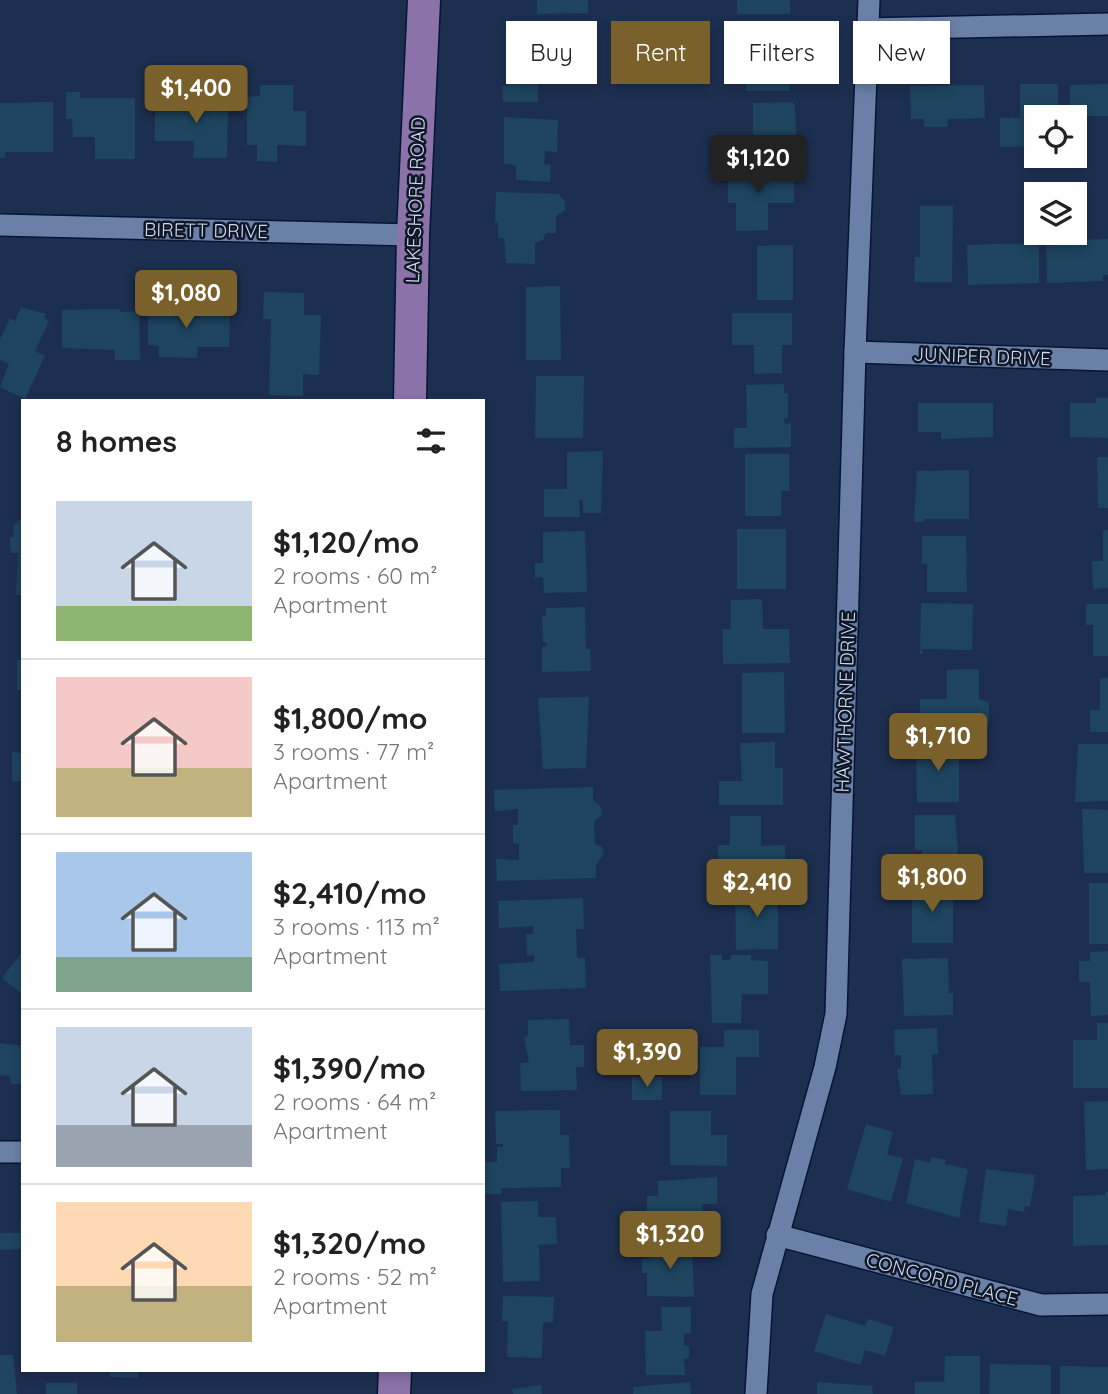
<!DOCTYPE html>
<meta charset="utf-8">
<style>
:root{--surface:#fff;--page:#f2f2f2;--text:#222;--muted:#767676;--line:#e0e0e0;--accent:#7a612b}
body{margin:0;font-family:Quicksand,sans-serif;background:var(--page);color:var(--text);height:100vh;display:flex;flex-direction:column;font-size:26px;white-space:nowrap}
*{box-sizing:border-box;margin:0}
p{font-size:23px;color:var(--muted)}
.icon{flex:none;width:38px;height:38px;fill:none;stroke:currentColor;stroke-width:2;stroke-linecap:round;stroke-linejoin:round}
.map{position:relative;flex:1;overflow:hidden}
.details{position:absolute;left:21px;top:399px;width:464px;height:973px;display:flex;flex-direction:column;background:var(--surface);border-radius:0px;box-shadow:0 4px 10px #0003}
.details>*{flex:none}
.guide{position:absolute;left:506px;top:21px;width:497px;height:63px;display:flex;gap:14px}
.buttons{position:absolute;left:1024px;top:105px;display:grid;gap:14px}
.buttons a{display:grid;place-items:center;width:63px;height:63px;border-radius:0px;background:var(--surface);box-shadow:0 4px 10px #0003;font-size:35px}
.price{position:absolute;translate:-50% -60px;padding:0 16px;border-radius:7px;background:var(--accent);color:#fff;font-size:23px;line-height:46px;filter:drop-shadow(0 2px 4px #0008)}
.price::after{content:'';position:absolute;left:50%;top:42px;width:21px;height:16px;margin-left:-10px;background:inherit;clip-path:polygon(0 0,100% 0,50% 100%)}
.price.active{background:#222;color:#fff}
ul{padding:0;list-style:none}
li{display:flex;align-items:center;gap:21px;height:175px;padding:0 35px}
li+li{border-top:2px solid var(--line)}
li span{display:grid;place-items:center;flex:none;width:196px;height:140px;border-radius:0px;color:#555}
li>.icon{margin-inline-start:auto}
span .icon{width:84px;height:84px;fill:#fffc;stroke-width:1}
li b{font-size:30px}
h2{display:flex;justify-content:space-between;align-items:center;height:84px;padding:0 35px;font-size:30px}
.pill{padding:0 24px;border-radius:0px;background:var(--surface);box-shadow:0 4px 10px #0003;font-size:24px;line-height:63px}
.pill.active{background:var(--accent);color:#fff}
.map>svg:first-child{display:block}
.building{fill:#1e445f}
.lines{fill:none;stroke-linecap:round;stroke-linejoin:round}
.minor-casing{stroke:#061535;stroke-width:24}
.primary-casing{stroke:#061535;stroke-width:35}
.minor{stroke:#6a80a7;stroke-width:21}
.primary{stroke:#8b72a8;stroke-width:32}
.labels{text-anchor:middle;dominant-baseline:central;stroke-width:5;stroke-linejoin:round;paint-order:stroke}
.street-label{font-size:19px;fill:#ccd8ee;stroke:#0f1727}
</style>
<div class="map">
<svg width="1108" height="1394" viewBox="0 0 1108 1394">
<rect width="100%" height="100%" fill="#1d2f50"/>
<g class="building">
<path d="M537,0H588V13L537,14Z"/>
<rect x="737" y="0" width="53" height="14"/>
<path d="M746,30H797V57H789V91H746Z"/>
<path d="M510,35H538V102H503L502,86H508L507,65H510Z"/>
<path d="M1020,84H1058V117H1036V146L1000,147V118H1020Z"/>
<path d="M1108,84V116H1070V85Z"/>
<path d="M260,85H293V111H306V146L277,145V162L257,161V145H247V97L260,96Z"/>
<path d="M984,85L985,118L947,119L948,127H924V119H911L910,86Z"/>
<path d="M194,88H213V104H228L227,158H193L194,141H155V110H169V105L177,103H194Z"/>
<path d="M66,92H80V98H135V159H95V137H73L72,119H66Z"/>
<path d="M53,102V152H5V158H0V103Z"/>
<path d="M792,102L795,105L797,156L747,157L746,136H753V103Z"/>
<path d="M504,117L558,120L557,152L545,151L544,164L551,165L550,182L516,180V165L504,164Z"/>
<path d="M728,170H794V203H768V230L736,231V203H728Z"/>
<path d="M496,192L559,194L565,202V210L556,216V233H546L543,240L535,243V264L506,263L504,238H498V223L495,222Z"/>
<path d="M920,206H953L952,282H914L915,257H920Z"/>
<path d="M1108,239V275H1103V281L1047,283L1046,241Z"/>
<path d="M1039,243V283L968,285L967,245Z"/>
<path d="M793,245V300H757V246Z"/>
<path d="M560,286L561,360H526V287Z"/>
<path d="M264,292L304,293V315H321L319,375L303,374V396L269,395L271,319H263Z"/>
<path d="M148,302L176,303V308H210V313H230L229,347H197V358L159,357V346L148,345Z"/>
<path d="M21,307L46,314L44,318L49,321L35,351L45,356L25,399L0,387L9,364L0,360V339L10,318L15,321Z"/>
<path d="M120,309V312L139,311L140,360H115V350L62,348V310Z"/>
<path d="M732,313H792V345H782V373L754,374V345H732Z"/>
<path d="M536,376H584L583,438H535Z"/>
<path d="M784,384V393H788V418L784,419L785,424L791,423V447L734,448V428H747L746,385Z"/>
<path d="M1096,398H1108V438L1070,437V403H1096Z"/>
<path d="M918,403H993V437L941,439V432H918Z"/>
<path d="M603,451L601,513H583V500H579L580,517H544V489H567V452Z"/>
<path d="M745,454H789V491H781V516H745Z"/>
<path d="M1097,457H1108V508H1098Z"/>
<path d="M969,470V519H924V522H914L917,471Z"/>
<path d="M18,520H23V595H16L18,553H11L10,537H14L13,524L19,523Z"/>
<rect x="737" y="529" width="49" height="60"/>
<path d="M1103,530H1108V588L1093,589L1092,561H1103Z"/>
<path d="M585,531L587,592L544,593L543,577L535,578V563H543V532Z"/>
<path d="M922,536H966L967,592H927V564H922Z"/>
<path d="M762,599L763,629H789L790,663L723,664V629H731V600Z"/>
<path d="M921,603L973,604L972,650L923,649V654H920Z"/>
<path d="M1086,604H1108V656H1093V625H1086Z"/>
<path d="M585,607L586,649H590L591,671L542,672V647H547V642L543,643L542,616L546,615V608Z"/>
<rect x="17" y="660" width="6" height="30"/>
<path d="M979,669V699L989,702V725H986L985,730L981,733H920V699H947V670Z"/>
<path d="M784,672L785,733H742V673Z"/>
<path d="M1100,678H1108V732H1090V710H1100Z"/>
<path d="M589,697L586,768L543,769L538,698Z"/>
<path d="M775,742V768H783V805H719V781H742L740,743Z"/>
<path d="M959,743V802H917L916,744Z"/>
<path d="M1078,744H1108V801L1075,802Z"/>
<path d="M12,752L23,753V781H12Z"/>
<path d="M593,787V800L602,808L601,816L594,821L595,844L602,847L604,854L596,864V878L497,881L496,859L519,860V844L513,843V825H518V809L495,811L494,790Z"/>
<path d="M1082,809L1108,810V873H1084Z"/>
<path d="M915,815H955L960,876H922V850H915Z"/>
<path d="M730,816H761V846L785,845L786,878L718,879V845H730Z"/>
<rect x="1089" y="883" width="19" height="61"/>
<rect x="912" y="885" width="41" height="58"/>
<path d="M735,889H778V949L736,950Z"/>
<path d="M583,898L584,929H576L577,958H585L586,988L500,991L499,964L534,962V955L527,956L526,934H533V926L499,928L498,901Z"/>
<path d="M23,951V995L2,978Z"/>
<path d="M1108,951V1015L1091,1016L1090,982H1079V961H1090V952Z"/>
<path d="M710,955H722V960H731V955H751V960L768,961V994H742L741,1023H712Z"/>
<path d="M948,958L949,993H953V1015L904,1016L902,959Z"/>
<path d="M569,1019L570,1045H584V1067H576L577,1090L521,1091L520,1063L529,1062L524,1038L528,1035V1020Z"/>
<path d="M1097,1023H1108V1088H1073V1040H1097Z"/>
<path d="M937,1028L938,1054H932L933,1094L901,1095L897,1069H901V1055H895L894,1030Z"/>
<path d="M724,1030H759V1057H736V1095H700V1047H724Z"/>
<path d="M0,1043L23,1046V1084H11L10,1075L0,1076Z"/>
<rect x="632" y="1077" width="30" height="23"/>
<path d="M1108,1101V1169L1086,1170L1084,1102Z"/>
<path d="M560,1110V1135H569L570,1168H561V1187L501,1188V1194H483V1162H497V1147H503V1144H496L495,1111Z"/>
<path d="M670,1111H711V1135H727V1166L670,1165Z"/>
<path d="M866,1124L893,1132L887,1154L903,1158L891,1202L847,1189Z"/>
<path d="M931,1157L946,1160L945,1164L968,1169L959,1218L906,1203L915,1159L930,1163Z"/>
<path d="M986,1169L1035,1175L1030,1207L1025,1206L1024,1212L1008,1209L1006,1226L979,1222Z"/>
<path d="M717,1177V1204H702V1227L647,1228V1196H658V1181Z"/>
<path d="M1105,1192H1108V1245L1073,1246V1196L1105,1195Z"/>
<path d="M538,1201V1217H556L557,1244L539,1245L540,1281L503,1282L501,1202Z"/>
<path d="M20,1220H23V1249L0,1250V1233H20Z"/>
<path d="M649,1244H692L694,1297L647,1296V1273H642V1259H649Z"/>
<path d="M503,1296L554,1297L553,1322H543L542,1358L507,1357L508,1321H502Z"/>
<path d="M661,1307H691V1333H684V1346H689V1358L684,1359L685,1375H646L645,1331H662Z"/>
<path d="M826,1314L865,1326L868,1319L894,1327L885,1356L865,1350L860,1365L814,1351Z"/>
<path d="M0,1355H13L17,1394H0Z"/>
<path d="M945,1356H980V1394H915V1382H944Z"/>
<path d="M990,1364L1051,1365V1394H989Z"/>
<path d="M1060,1366L1108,1367V1394H1060Z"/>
<path d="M110,1370H138V1378L110,1377Z"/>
<path d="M690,1382L691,1394H633V1387Z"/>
<path d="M817,1382L872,1386L873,1394H817Z"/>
<rect x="46" y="1383" width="31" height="11"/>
<path d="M541,1385L542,1394H513L512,1389Z"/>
</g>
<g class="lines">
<g class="minor-casing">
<g id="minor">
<path d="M866,29L1108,24"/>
<path d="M0,225L413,235"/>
<path d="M855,352L1108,360"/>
<path d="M0,1152H23"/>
<path d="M777,1235L1041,1305L1108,1304"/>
<path d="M756,1394L762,1294L825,1067L836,1014L855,352L869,0"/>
</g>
</g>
<g class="primary-casing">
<g id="primary">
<path d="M410,401L413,235L424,0"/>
<path d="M394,1394L395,1370"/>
</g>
</g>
<use href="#minor" class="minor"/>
<use href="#primary" class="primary"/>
</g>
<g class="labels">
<g class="street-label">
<text transform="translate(415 200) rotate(-88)">LAKESHORE ROAD</text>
<text transform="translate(206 230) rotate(1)">BIRETT DRIVE</text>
<text transform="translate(982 356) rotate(2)">JUNIPER DRIVE</text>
<text transform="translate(845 702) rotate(-88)">HAWTHORNE DRIVE</text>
<text transform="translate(942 1279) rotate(15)">CONCORD PLACE</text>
</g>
</g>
</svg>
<div class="buttons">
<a><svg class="icon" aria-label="locate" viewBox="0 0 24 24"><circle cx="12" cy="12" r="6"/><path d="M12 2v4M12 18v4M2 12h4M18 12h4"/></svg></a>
<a><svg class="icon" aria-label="layers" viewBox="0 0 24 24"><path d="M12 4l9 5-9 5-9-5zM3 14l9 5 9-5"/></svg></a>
</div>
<b class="price" style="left:196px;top:125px">$1,400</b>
<b class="price active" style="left:758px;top:195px">$1,120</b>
<b class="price" style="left:186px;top:330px">$1,080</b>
<b class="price" style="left:938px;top:773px">$1,710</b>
<b class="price" style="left:932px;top:914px">$1,800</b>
<b class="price" style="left:757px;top:919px">$2,410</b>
<b class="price" style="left:647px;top:1089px">$1,390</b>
<b class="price" style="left:670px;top:1271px">$1,320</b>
<div class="guide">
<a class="pill">Buy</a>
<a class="pill active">Rent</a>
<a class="pill">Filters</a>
<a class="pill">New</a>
</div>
<section class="details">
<h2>8 homes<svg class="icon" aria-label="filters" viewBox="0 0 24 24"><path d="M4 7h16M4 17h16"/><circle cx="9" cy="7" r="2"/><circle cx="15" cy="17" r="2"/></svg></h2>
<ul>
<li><span style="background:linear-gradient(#c9d6e8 75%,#8fb573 0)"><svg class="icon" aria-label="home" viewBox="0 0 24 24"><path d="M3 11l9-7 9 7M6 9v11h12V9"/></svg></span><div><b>$1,120/mo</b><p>2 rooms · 60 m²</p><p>Apartment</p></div></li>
<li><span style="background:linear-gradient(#f6c9c9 65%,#c2b280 0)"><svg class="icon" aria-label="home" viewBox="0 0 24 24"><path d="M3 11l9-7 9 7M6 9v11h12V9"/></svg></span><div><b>$1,800/mo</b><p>3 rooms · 77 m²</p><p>Apartment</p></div></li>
<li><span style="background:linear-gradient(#a9c7e8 75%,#7fa58c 0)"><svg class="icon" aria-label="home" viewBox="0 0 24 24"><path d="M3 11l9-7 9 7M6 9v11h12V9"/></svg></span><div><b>$2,410/mo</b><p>3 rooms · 113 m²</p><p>Apartment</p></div></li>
<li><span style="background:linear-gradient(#c9d6e8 70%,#9aa5b1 0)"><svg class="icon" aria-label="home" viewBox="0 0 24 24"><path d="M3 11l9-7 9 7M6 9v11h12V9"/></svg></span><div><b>$1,390/mo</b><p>2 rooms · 64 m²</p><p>Apartment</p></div></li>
<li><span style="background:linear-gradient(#ffd9b3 60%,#c2b280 0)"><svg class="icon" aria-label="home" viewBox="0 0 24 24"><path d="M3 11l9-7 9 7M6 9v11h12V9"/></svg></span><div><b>$1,320/mo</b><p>2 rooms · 52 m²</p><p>Apartment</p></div></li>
</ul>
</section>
</div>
